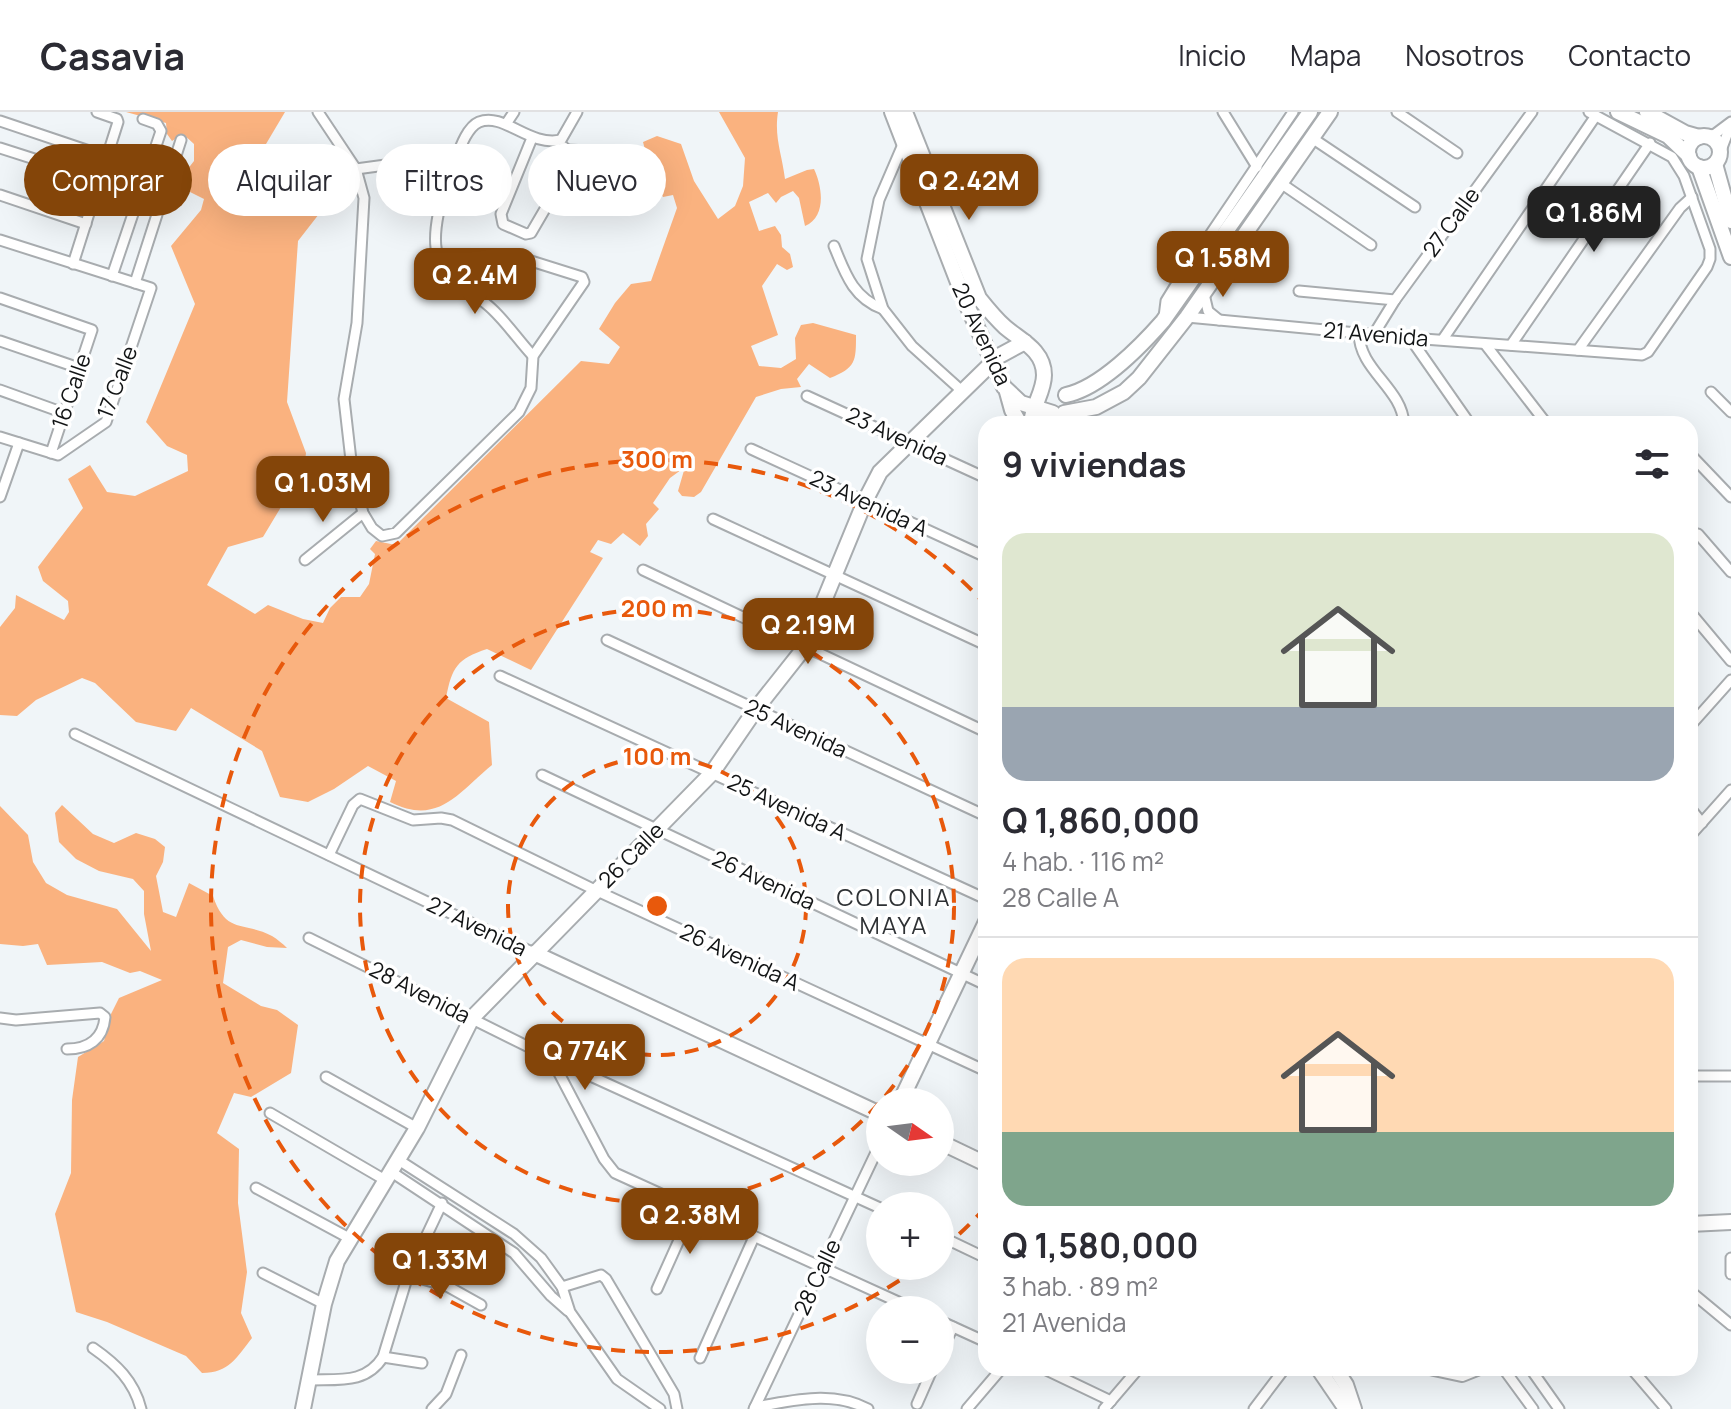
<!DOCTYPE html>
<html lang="es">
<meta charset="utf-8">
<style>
:root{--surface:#fff;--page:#f7f7f7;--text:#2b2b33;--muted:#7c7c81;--line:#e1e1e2;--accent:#844509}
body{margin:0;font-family:Manrope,sans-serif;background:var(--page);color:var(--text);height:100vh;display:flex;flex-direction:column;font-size:30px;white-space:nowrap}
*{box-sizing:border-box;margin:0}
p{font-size:26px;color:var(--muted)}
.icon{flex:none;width:44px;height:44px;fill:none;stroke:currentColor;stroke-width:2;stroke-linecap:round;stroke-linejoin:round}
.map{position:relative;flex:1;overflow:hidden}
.sheet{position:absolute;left:978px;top:304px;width:720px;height:960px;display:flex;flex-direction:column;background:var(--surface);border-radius:24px;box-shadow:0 8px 32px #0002}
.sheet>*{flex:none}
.banner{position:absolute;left:24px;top:32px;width:760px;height:72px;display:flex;gap:16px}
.needle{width:52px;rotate:104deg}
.controls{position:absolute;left:866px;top:976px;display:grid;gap:16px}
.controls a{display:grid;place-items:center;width:88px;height:88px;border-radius:50%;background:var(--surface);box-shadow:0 8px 32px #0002;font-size:40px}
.price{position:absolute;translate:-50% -68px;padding:0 18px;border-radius:16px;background:var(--accent);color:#fff;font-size:26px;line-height:52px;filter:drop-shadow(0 2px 4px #0008)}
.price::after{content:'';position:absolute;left:50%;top:48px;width:24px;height:18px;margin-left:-12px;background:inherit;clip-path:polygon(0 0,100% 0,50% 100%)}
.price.selected{background:#222;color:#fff}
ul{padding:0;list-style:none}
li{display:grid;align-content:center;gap:16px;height:424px;padding:0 24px}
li+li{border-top:2px solid var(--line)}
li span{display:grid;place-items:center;height:248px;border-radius:24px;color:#555}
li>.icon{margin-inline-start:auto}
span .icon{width:144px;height:144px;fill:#fffc;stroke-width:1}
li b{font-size:34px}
h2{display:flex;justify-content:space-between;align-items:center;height:96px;padding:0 24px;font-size:34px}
.tag{padding:0 28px;border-radius:36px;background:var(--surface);box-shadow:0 8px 32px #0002;font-size:28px;line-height:72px}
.tag.selected{background:var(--accent);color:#fff}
header{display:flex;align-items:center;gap:48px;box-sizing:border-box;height:112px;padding:0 40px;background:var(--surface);border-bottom:2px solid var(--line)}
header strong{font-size:38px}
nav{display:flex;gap:44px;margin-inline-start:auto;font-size:28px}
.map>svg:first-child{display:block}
.forest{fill:#fab27f}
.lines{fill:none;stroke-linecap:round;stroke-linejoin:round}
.street-casing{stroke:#a8acaf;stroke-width:13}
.secondary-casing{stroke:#a8acaf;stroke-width:18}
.street{stroke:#fff;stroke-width:9}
.secondary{stroke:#fff;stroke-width:14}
.ring{fill:none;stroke:#e8590c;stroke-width:4;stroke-dasharray:14 10}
.labels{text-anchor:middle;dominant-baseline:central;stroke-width:7;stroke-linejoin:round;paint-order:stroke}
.street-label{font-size:22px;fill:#121415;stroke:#fff}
.neighbourhood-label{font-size:24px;letter-spacing:2px;fill:#2e3134;stroke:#fff}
.centre{fill:#e8590c;stroke:#fff;stroke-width:4}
.ring-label{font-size:24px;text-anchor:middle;font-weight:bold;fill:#e8590c;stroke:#fff;stroke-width:7;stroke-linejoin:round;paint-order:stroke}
</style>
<header>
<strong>Casavia</strong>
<nav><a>Inicio</a><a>Mapa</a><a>Nosotros</a><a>Contacto</a></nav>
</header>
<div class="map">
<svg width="1731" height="1297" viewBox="0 0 1731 1297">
<rect width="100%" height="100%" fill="#f0f5f8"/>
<g class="forest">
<path d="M126,0H285L266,32L302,33C317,46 312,59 319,75C321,81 324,86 326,93L298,129L287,290L306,341L305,349L289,370L281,395L263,425L228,435L207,473L255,502L268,493L303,507L323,511L330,496L341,485H360L369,472L375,442L370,437L376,429L396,433L581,249L609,252L620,235L599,217L615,191L631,172L651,169L677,96L673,83L663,85L651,61L643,30L657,24L681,32L694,69L718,107L735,94L743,74L745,46L719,0H778C774,25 782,42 785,67L807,58L814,57C823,76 826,105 805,114L799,86L793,79L781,85L776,91L768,81L749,90L759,119L775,114L781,123L782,135L790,142L793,155L787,158L777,152L762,174L778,223L751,234L759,254L781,256L796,247L795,226L801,213L813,211L856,223C856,249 856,256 830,266L809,252L797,267L801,275L781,277L756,285L701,380L694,385L682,384L678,379L685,355L670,366L653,391L659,397L646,412L648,424L640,434L623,421L611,432L598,428L590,440L603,446L531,558L487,537C457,547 452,555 446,586L489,610L492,653C457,682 438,714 390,690L396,669L368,654L334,677L308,690L280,685L262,639L191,596L176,619L136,610L95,571L82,566L36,588L17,604L0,603V515L15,496L16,483L64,508L69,500L68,489L43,469L38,455L83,396L68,367L90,353L107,380L135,384L188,359L187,343L167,334L146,310L195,192L171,134L201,98L204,87L180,75V67L194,49V32L183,22L172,29L167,22L166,11Z"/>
<path d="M62,693L93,722L114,731L136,721L155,727L165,735L163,750L156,764L163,800L176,805L189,771L213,784C226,823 244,809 272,824C277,827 283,832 287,836L267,835L241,828L228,835L223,871L261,894L277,898L298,913L291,961L251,985L234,981L217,1021L239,1037L238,1091L247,1160L241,1201L252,1226C237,1245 229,1261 202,1261L186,1244L107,1210L76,1200L55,1102L71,1061L72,988L78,945L104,929L111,902L119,886L162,868L140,859L130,861L102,850L47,853L38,832L23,834L0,832V694L28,723L33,750L46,771L67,783L117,797L151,839L144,802V779L133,767L99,759L76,747L59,730L55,701Z"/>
</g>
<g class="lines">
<g class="street-casing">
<g id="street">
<path d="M318,0L356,57L364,86L357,211L344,287L352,357L363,401L372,416L382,424L396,421L519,300L531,276L533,244L584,170L582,165L528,148"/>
<path d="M1223,0L1257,55"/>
<path d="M1397,0L1457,41"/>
<path d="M0,9L107,45"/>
<path d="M506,12L514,0"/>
<path d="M1707,24L1715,22L1731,10"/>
<path d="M532,26L501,102L503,112L526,122L531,121L552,85L566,38L564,35"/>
<path d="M1312,26L1415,95"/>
<path d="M904,30L879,88L867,147L883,197L912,234L962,279"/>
<path d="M0,36L100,68"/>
<path d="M1720,41L1731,12"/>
<path d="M356,57L393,52L449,65"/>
<path d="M1282,72L1371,133"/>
<path d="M0,83L86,112"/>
<path d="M552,85L553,90L561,93C588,93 631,101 654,82L655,77L642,43L639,41L566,38"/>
<path d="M0,128L151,176L106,310L58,343L0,325"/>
<path d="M834,134C845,161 853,186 883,197"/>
<path d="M73,152L118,10L117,7L97,0"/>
<path d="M112,164L161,19L157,12L143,7"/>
<path d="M135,171L181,28"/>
<path d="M1299,179L1395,188"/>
<path d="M1204,182L1208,199L1219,208"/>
<path d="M0,186L92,218L51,341"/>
<path d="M1164,205L1166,189L1174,176L1293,0"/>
<path d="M1187,205L1410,226L1642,243L1648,240L1707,155L1710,147V137L1684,64L1672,45L1589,0"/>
<path d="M1359,221C1359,258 1402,276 1404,312"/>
<path d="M1374,222L1395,188L1532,0"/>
<path d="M1410,226L1470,312"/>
<path d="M1443,227L1595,5"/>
<path d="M0,229L79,256"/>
<path d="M1485,232L1546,311"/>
<path d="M1511,233L1650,31"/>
<path d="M1578,238L1680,96L1692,85"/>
<path d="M533,244C519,229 507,211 492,197C476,182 449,167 439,146C429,126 443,77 452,57C458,43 465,16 479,10C504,0 529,35 561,28L577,0"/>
<path d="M0,278L64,301"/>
<path d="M1711,280L1731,300"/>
<path d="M807,284L986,366"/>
<path d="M751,337L986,445"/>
<path d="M1690,342L1731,385"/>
<path d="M0,385L19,331"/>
<path d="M713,407L986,533"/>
<path d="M1698,422L1731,460"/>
<path d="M305,448L363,401"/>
<path d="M643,458L986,620"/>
<path d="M1690,500L1731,549"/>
<path d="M607,528L986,704"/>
<path d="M500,564L986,787"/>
<path d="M1690,614L1731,568"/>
<path d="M75,622L534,841"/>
<path d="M542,663L986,873"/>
<path d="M1690,696L1702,711"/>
<path d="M1690,724L1731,678"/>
<path d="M329,743L353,693L360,687L413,708L441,706L452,708L595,778L986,959"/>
<path d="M309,826L551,946L880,1096"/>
<path d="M0,906L16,908L100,901L105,905C103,928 88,937 67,937"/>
<path d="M551,946L604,1047L615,1061L916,1198"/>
<path d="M1690,964H1731"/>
<path d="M326,965L417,1016"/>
<path d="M270,1001L385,1068"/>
<path d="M397,1047L514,1122L541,1146L562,1175L570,1200L617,1267L660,1297"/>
<path d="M390,1059L514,1141L551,1184L568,1199"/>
<path d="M256,1076L349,1126"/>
<path d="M940,1124L986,1146"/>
<path d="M1731,1146V1162"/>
<path d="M263,1161L324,1192"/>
<path d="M408,1163L447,1174L481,1193"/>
<path d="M562,1175L601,1163L606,1167L674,1282L677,1297"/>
<path d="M657,1177L693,1097"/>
<path d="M1690,1179L1731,1213"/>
<path d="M940,1209L986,1230"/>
<path d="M93,1236C116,1252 134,1269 141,1297"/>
<path d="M940,1242L953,1215"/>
<path d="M383,1245L422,1251"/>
<path d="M700,1246L754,1125"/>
<path d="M1042,1256L1111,1289"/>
<path d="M1503,1256L1533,1297"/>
<path d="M1530,1256L1559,1297"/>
<path d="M1631,1256L1666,1297"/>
<path d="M310,1268C339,1267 366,1272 383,1245L408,1163L442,1091"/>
<path d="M917,1292L932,1258"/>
<path d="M755,1295C793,1289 831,1278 868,1297"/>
<path d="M432,1297L446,1282L461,1243"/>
<path d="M754,1297L880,1032"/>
<path d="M967,1297L1002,1256"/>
<path d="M1104,1297L1139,1256"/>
<path d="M1254,1297L1285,1256"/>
</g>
</g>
<g class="secondary-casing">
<g id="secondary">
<path d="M892,0L966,191L1004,275L1021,291L1053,301"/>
<path d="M905,0L979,186C987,196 995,206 1005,215C1020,228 1044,238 1044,263C1044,280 1032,294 1031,312"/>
<path d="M1618,0L1668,24L1689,44"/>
<path d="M1647,0L1685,21L1699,25"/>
<circle cx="1704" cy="40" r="16"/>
<path d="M1715,52L1731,109"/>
<path d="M1699,55L1731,145"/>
<path d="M1007,280L1012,298L1020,312"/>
<path d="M1066,283C1100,276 1141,234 1163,209L1310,0"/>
<path d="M1064,301L1096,295L1124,280L1139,266L1187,205L1330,0"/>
<path d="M534,841L880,1002"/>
<path d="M900,990L986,810"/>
<path d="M940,1030L986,1052"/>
<path d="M1690,1112L1731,1110"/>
<path d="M1318,1256L1346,1297"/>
<path d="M1335,1256L1346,1273L1354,1297"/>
<path d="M1434,1256L1462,1262L1477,1256"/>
<path d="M303,1297L324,1192L337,1149L417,1016L472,906L712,661L756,597L805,535L865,389L880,360L999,244L1025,230"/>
</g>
</g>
<use href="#street" class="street"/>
<use href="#secondary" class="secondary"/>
</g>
<g class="ring">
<circle cx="657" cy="794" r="149"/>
<circle cx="657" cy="794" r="297"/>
<path d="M986 1095A446 446 0 0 1 941 1138M919 1155A446 446 0 1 1 986 493"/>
</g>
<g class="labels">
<g class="street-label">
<text transform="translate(1451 110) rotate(-54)">27 Calle</text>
<text transform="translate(982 222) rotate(65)">20 Avenida</text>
<text transform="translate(1376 222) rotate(5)">21 Avenida</text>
<text transform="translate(117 270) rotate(-69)">17 Calle</text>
<text transform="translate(71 279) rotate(-71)">16 Calle</text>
<text transform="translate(897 324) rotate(25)">23 Avenida</text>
<text transform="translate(869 391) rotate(25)">23 Avenida A</text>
<text transform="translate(796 616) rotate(25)">25 Avenida</text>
<text transform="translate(787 695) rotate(25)">25 Avenida A</text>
<text transform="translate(631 743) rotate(-45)">26 Calle</text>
<text transform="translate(764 768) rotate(25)">26 Avenida</text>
<text transform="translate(477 814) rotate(26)">27 Avenida</text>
<text transform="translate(740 845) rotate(25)">26 Avenida A</text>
<text transform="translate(420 880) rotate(27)">28 Avenida</text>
<text transform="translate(817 1165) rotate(-65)">28 Calle</text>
</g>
<g class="neighbourhood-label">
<text x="894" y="784">COLONIA<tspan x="894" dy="28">MAYA</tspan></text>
</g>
</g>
<circle cx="657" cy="794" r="12" class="centre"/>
<g class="ring-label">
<text x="657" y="356">300 m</text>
<text x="657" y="505">200 m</text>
<text x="657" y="653">100 m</text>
</g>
</svg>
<div class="controls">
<a><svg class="needle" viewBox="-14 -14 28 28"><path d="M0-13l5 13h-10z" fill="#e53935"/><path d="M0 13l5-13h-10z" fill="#7c7c81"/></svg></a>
<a>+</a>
<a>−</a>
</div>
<b class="price" style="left:969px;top:110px">Q 2.42M</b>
<b class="price selected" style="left:1594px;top:142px">Q 1.86M</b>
<b class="price" style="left:1223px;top:187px">Q 1.58M</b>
<b class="price" style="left:475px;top:204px">Q 2.4M</b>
<b class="price" style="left:323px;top:412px">Q 1.03M</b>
<b class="price" style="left:808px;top:554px">Q 2.19M</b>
<b class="price" style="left:585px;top:980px">Q 774K</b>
<b class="price" style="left:690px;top:1144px">Q 2.38M</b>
<b class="price" style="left:440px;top:1189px">Q 1.33M</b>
<div class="banner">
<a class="tag selected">Comprar</a>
<a class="tag">Alquilar</a>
<a class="tag">Filtros</a>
<a class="tag">Nuevo</a>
</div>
<section class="sheet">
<h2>9 viviendas<svg class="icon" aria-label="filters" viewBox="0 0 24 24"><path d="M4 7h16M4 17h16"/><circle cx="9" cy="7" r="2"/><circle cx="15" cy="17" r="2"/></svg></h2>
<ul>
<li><span style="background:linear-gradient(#dfe7d0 70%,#9aa5b1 0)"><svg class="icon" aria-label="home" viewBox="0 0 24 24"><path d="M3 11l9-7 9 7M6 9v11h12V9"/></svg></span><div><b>Q 1,860,000</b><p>4 hab. · 116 m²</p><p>28 Calle A</p></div></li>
<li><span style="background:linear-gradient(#ffd9b3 70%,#7fa58c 0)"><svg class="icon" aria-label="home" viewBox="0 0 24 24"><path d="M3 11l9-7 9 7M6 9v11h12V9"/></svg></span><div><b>Q 1,580,000</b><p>3 hab. · 89 m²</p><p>21 Avenida</p></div></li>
</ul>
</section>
</div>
